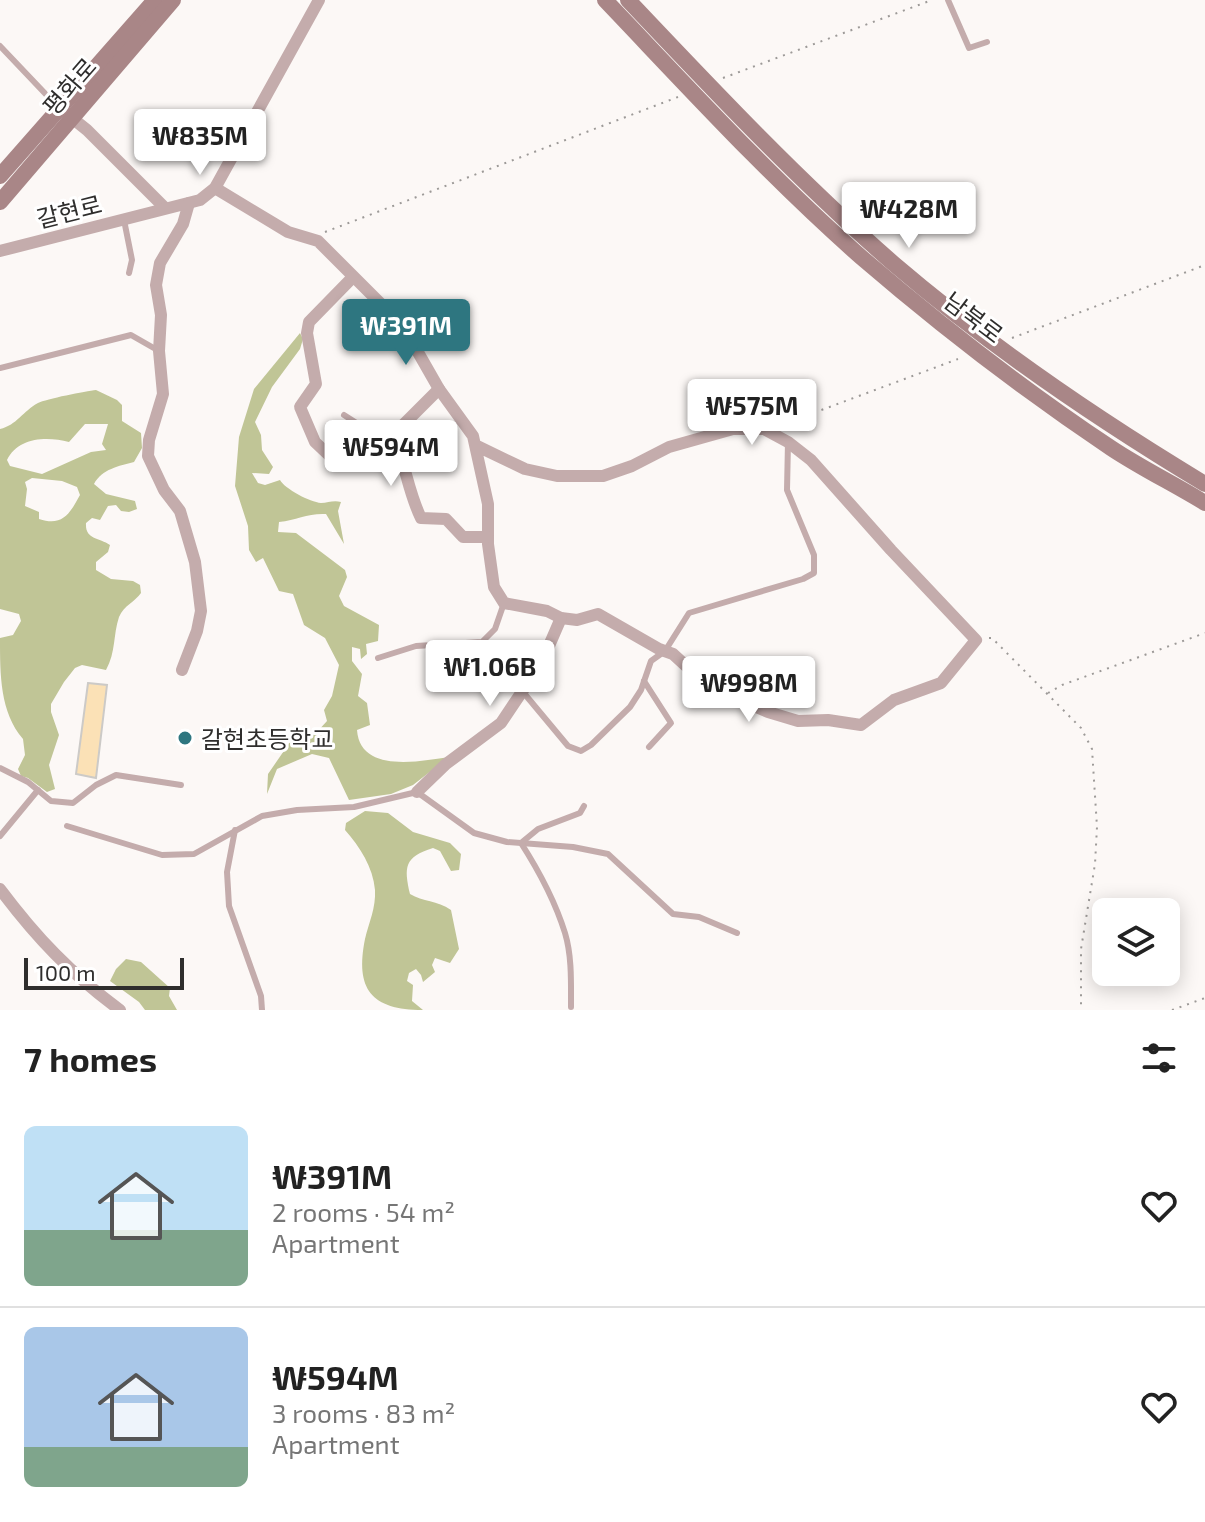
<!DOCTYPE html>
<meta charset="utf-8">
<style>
:root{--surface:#fff;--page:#f6f6f6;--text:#222;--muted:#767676;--line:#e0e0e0;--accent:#2e7680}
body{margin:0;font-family:"Exo 2","Noto Sans KR",sans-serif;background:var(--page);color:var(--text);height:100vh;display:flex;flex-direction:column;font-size:30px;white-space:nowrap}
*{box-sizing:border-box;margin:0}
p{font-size:26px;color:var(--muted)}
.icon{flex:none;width:44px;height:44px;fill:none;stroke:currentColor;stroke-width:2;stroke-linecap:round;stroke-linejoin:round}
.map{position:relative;height:1010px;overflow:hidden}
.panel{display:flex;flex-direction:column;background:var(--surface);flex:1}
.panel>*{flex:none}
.controls{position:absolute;left:1092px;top:898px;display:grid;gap:16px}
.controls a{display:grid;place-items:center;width:88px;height:88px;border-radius:12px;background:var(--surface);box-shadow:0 4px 20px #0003;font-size:40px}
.scale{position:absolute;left:24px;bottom:20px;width:160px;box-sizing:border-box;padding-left:8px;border:4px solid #2f2e2d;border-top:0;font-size:22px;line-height:28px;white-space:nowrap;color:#2f2e2d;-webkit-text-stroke:6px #fff;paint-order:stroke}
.price{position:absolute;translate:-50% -68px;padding:0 18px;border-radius:8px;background:#fff;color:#222;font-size:26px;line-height:52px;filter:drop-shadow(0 2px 4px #0008)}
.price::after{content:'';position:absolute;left:50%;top:48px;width:24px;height:18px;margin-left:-12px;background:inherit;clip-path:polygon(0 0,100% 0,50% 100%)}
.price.selected{background:var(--accent);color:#fff}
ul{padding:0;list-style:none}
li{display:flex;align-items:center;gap:24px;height:200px;padding:0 24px}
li+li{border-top:2px solid var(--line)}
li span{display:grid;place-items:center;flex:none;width:224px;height:160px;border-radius:12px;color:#555}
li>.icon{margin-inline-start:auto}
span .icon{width:96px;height:96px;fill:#fffc;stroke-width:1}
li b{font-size:34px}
h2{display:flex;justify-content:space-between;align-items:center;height:96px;padding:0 24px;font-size:34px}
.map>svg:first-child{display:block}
.forest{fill:#c0c596;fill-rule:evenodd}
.building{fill:#fbe1b6;stroke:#cccac7;stroke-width:2}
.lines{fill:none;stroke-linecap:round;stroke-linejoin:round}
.path{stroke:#9d9a98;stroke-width:2;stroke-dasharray:2 6;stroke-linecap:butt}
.lane{stroke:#c4acac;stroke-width:6}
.street{stroke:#c4acac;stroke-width:12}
.secondary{stroke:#a98687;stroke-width:16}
.poi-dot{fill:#2e7680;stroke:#fff;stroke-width:3}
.labels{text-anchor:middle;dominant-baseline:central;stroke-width:6;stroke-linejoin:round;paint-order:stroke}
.street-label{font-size:24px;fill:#2f2e2d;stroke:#fff}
.poi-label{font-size:24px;fill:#2f2e2d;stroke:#fff;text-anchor:start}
</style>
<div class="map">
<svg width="1205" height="1010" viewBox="0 0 1205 1010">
<rect width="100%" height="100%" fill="#fcf8f6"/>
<g class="forest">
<path d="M300,333L303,339L300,349L272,387L255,422L261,435L262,450L273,467L269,474L252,473L258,483L265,485L280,480C285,489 310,502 321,503C328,503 333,500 341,502L338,511L344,544L326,514C308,513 297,520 279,522L278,532L296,533L345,570L347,577L339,596L344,606L379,625L378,641L366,644L367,654L361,659L360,649L352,647V661L362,674L358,696L367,703L370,725L357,730C360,774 421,761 449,757L413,785L391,794L349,800L329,758L312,754L277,769L267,794L268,774L299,729L316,733L327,721L324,710L332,696L339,665L325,638L304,625L293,594L279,591L263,558L256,562L249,550L248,526L235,486L239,437L254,389Z"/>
<path d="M96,390L117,400L122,405V421L141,433L142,448L134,462C119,466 102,469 94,484L106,494L135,501L137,509L129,512L121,511L116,505L108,506L100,520L92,518L86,523C85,540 99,537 110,545L108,552L96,562V570L111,579L133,581L140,585L141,593C135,602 124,605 119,617C113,635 116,652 106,670L82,665L75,668L64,682L51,704V712L59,735L49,765L55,789L47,792L28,778L21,776L18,769L25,755L23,739C0,712 0,675 0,638L13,635L21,621L19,614L0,609V429C17,425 23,411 38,403C46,399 86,391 96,390ZM85,424H108L102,444L106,450L91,452L42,474L10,466L7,460C18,437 47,436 69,442ZM32,478L62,481L77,487L80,495C70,513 63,527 39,519V512L25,506L27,489L25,482Z"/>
<path d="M365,811L388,813L413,832L450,843L461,854L459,870L451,871L440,851L433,848C404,857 404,867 410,894C423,902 437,900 451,910L459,949L450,963L435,958L432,965L435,972L423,982L421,975L416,969L409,973L407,981L413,985L412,1001L423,1010C371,1010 355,989 365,939C369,922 376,908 375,890C373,867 360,847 345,830L346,823Z"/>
<path d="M126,959L141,962L170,988L169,996L177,1010H145L139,1002L110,981L116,969Z"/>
</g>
<path class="building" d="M88,683L107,685L96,778L76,774Z"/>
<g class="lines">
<g class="path">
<path d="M723,78L932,0"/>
<path d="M325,232L678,97"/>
<path d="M1012,338L1205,265"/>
<path d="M739,417L743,410L757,408L808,415L958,359"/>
<path d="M989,638H992L1081,728L1092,749L1097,827L1095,864L1081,949V1010"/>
<path d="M1048,693L1062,685L1205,633"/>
<path d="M1172,1010L1205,998"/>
</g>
<g class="lane">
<path d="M948,0L969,48L987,42"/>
<path d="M0,46L57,106"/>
<path d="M124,220L132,260L129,273"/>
<path d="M0,368L131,335L159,351"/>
<path d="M344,415L358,424L394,439"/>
<path d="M378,658L416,646L482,642L495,629L504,603"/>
<path d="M644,681L671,723L649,747"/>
<path d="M523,692L568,746L581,751L591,745L630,707L641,690L651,661L665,651L689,613L803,579L814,573V555L787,490L788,442"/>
<path d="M0,768L28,782L51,801L73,803L96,785L116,775L181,785"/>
<path d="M67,826L162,855L194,854L262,816L297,810L354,807L417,792L474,833L507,842L573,847L608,854L673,914L699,917L737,933"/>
<path d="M235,830L227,872L229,906L261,996L262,1010"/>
<path d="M0,836L38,790"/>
<path d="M571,1007C571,983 572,956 565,933C555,901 539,871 521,843L538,829L580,813L584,806"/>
</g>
<g class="street">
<path d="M67,114L87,130L165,208"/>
<path d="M215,188L288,232L318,241L403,326L439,389L473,436L488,504V544L494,587L504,603L547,611L561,618L577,620L598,614L659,649L673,654L697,676L723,693L768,712L798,721L828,720L861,725L894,700L941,683L976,640L891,550L811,460L788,442L764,429H733L669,447L632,466L603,476H557L525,469L475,445"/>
<path d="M0,251L200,200L215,188L319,0"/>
<path d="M439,389L400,428L394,439C406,465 408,492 421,518L446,519L463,537H488"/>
<path d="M333,459L315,442L300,407L316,384L307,333L309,322L353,277"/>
<path d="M182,670L197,631L201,611L195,562L180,511L164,490L148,456L149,440L163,394L159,351L161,315L156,285L160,263L183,224L189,203"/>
<path d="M417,792L446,764L501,723L542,662L561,618"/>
<path d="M0,889C36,937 71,974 120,1010"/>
</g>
<g class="secondary">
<path d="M605,0C688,87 770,177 861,257C940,325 1024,390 1111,448C1141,468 1174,484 1205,503"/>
<path d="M628,0C714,91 800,182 894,264C990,346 1097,419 1205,484"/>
<path d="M0,176L155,0"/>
<path d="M0,202L173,0"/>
</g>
</g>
<circle class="poi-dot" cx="185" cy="738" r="8"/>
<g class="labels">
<g class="street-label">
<text transform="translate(69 86) rotate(-49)">평화로</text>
<text transform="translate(69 211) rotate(-14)">갈현로</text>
<text transform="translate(974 317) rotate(37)">남북로</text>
</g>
<g class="poi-label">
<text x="201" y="738">갈현초등학교</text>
</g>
</g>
</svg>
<div class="controls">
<a><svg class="icon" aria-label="layers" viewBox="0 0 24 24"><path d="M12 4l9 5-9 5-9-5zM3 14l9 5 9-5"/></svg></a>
</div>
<div class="scale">100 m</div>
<b class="price" style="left:200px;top:177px">₩835M</b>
<b class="price" style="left:909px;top:250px">₩428M</b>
<b class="price selected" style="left:406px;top:367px">₩391M</b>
<b class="price" style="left:752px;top:447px">₩575M</b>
<b class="price" style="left:391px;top:488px">₩594M</b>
<b class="price" style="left:490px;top:708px">₩1.06B</b>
<b class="price" style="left:749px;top:724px">₩998M</b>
</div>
<section class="panel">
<h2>7 homes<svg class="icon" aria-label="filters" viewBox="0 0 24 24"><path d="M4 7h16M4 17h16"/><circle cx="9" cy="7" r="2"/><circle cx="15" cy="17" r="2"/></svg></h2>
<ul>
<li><span style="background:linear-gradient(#bfe0f5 65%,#7fa58c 0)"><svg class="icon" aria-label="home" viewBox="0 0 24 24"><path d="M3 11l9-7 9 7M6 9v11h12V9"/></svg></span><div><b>₩391M</b><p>2 rooms · 54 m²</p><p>Apartment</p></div><svg class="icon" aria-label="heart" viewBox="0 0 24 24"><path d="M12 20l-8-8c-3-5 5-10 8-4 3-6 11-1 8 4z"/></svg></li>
<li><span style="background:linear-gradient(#a9c7e8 75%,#7fa58c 0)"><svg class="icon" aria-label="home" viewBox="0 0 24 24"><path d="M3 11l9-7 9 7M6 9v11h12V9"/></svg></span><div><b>₩594M</b><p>3 rooms · 83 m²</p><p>Apartment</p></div><svg class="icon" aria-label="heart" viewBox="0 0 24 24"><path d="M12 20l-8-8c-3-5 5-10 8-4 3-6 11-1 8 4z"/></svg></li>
</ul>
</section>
